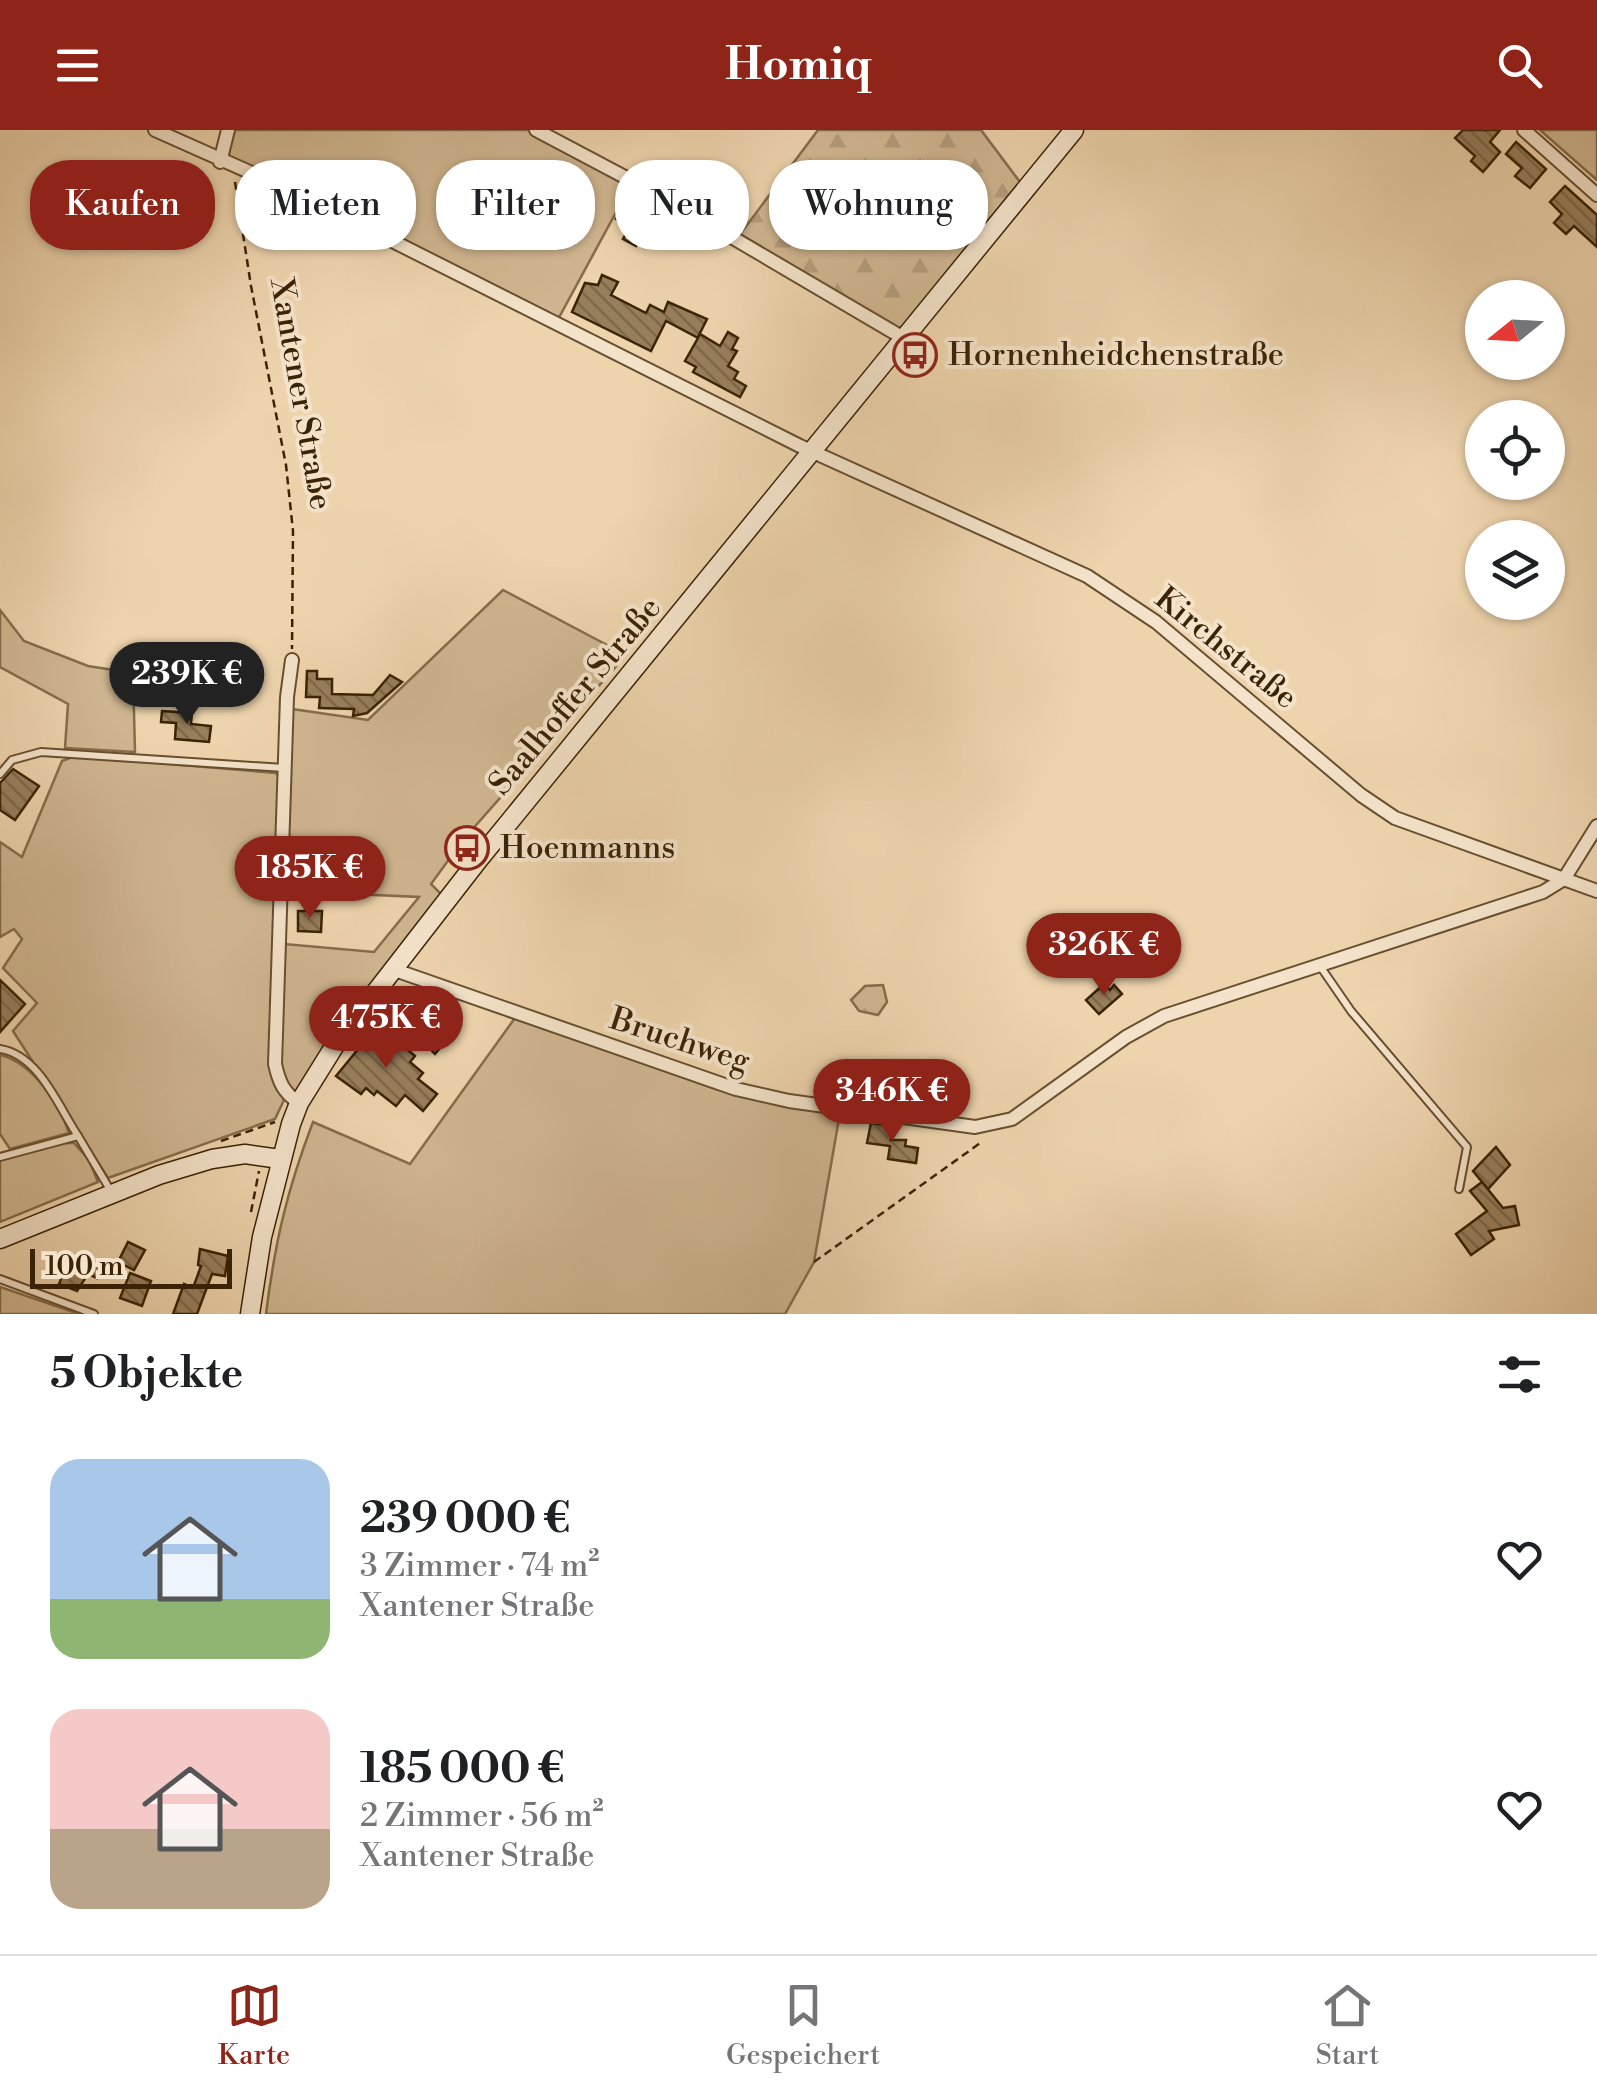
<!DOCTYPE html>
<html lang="de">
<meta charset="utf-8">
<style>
:root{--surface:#fff;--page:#f2f2f2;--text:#202124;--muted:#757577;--line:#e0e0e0;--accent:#8f2418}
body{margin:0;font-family:"Libre Bodoni",serif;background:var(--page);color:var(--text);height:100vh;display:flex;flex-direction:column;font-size:38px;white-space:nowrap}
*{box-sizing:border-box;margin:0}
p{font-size:32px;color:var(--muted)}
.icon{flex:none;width:55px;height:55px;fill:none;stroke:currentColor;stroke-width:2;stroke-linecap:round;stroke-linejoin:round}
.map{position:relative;height:1184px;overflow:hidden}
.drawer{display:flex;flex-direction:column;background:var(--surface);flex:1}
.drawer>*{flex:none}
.banner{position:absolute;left:30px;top:30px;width:1000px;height:90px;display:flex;gap:20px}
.needle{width:65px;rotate:252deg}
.buttons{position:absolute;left:1465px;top:150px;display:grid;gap:20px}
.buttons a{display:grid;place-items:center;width:100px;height:100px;border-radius:50%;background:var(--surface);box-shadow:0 2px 8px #0004;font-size:50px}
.scale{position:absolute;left:30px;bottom:25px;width:202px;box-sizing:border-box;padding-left:10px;border:5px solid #3b2305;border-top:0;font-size:28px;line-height:35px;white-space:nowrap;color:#3b2305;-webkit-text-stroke:8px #f4e3ca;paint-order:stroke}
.price{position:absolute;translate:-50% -85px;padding:0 22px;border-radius:35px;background:var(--accent);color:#fff;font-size:32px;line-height:65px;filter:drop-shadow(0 2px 5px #0008)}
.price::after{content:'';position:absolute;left:50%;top:60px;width:30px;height:22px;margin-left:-15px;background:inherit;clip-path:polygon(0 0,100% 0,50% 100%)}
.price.on{background:#222;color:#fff}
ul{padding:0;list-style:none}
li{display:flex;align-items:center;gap:30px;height:250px;padding:0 50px}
li span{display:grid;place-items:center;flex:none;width:280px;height:200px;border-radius:30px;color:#555}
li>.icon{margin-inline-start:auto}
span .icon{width:120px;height:120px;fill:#fffc;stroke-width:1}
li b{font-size:42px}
h2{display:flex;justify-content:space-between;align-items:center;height:120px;padding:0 50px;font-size:42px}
.pill{padding:0 35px;border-radius:40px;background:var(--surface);box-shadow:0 2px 8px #0004;font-size:35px;line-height:90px}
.pill.on{background:var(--accent);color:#fff}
header{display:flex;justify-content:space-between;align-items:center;height:130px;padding:0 50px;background:var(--accent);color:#fff;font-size:45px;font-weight:800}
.tab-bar{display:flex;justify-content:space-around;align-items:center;height:140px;border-top:2px solid var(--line);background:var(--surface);font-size:28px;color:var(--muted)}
.tab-bar a{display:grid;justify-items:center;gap:5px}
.tab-bar .on{color:var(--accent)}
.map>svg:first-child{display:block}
.green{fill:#d0b690;stroke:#866c4a;stroke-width:2.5}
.forest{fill:url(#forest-firs);stroke:#866c4a;stroke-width:2.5}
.building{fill:url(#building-back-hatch);stroke:#3b2305;stroke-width:2.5}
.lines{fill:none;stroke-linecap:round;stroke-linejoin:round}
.lane-casing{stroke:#684f2f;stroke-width:10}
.street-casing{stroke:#684f2f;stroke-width:16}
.secondary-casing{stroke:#3b2305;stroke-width:21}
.path{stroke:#3b2305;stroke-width:2.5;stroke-dasharray:8 5;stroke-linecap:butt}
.lane{stroke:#f4e3ca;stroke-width:6}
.street{stroke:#f4e3ca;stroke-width:12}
.secondary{stroke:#f4e3ca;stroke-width:18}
.labels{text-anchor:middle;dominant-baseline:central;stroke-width:8;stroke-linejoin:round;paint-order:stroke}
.poi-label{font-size:32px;fill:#3b2305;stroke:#f4e3ca;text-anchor:start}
.street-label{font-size:32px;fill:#3b2305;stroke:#f4e3ca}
</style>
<header><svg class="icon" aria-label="menu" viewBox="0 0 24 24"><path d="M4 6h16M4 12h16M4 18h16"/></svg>Homiq<svg class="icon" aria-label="search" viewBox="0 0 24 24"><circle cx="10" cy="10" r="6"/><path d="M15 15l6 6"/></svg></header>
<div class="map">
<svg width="1597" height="1184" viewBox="0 0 1597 1184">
<defs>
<pattern id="forest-firs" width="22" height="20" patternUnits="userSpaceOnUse" patternTransform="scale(2.5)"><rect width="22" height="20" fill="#d0b690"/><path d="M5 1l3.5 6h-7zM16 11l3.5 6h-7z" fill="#b49c7b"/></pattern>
<pattern id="building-back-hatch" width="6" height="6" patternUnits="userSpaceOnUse" patternTransform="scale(2.5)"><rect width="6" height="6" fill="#987f5c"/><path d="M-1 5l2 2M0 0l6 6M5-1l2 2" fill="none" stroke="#7d684a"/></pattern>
</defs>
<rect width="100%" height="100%" fill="#eed4ad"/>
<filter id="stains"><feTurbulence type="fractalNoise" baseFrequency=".002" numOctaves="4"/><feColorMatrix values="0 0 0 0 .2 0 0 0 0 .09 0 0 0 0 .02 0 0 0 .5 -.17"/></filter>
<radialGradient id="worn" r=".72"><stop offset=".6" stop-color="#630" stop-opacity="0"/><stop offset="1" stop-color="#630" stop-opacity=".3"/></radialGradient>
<g class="green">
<path d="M228,0H536L633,51L556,193L220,32Z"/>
<path d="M1540,0H1597V50Z"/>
<path d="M503,460L626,525L463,710L431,754L441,764L344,889L296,962L286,956L279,938L285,814L374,822L419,767L285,761L292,579L368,590Z"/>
<path d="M0,480L24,511L88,536L133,543L135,622L65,618L68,574L0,537Z"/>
<path d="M75,626L276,643L280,647L275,954L284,970L275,989L108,1048L13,901L37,873L3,838L22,809L14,799L0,807V712L22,727L62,631Z"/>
<path d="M515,888L716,959L760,970L840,983L814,1132L785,1184H266C275,1112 287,1060 313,992L410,1034Z"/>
<path d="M0,925C31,932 60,973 69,1003L10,1019L0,1004Z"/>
<path d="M55,1013H74L89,1030L98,1052L0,1092V1030Z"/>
<path d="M0,1157L79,1184H0Z"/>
</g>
<g class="forest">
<path d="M818,0H981L1026,60L905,209L735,111Z"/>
<path d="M883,855L887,872L878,885L859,881L851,870L865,856Z"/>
</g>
<g class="building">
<path d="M1463,0H1500L1490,12L1500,22L1483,42L1471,31L1475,26L1455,8Z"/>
<path d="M1516,12L1546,39L1530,58L1515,46L1522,38L1506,24Z"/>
<path d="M1565,56L1597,85V117L1574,96L1566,104L1554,93L1562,84L1550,72Z"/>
<path d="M622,77L649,89L647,93L659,99L651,116L639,110L636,116L623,109L630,96L616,89Z"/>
<path d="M602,145L618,152L611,165L646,183L650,175L664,182L668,172L707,189L698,207L700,204L720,216L728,202L738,208L732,219L737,221L728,236L738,242L734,249L746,256L740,267L693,242L696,237L685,231L698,208L666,191L651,221L572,182L585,153L598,155Z"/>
<path d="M307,541H317V549H332V564L373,565L390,545L402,552L367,583L353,586L354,579L319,578L320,567H306Z"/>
<path d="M162,581L192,583L191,594L211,596L209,612L175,609L176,593L161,592Z"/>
<path d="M13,639L39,656L15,690L0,680V653Z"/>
<path d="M298,781H322L321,802L298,801Z"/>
<path d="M0,850L25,874L0,902Z"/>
<path d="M1104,854L1110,860L1114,855L1122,864L1099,884L1086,870Z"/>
<path d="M378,895L415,926L410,932L423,943L418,949L437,964L423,981L405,965L396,976L377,961L374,965L366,958L361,964L336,946Z"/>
<path d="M429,897L446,911L435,924L419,908Z"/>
<path d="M871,993L893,996L891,1010H906L905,1016L918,1018L916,1033L888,1029L890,1016L867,1013Z"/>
<path d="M1496,1017L1510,1035L1488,1059L1473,1041Z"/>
<path d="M1482,1052L1503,1078L1515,1076L1519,1095L1489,1101L1494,1109L1471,1125L1456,1104L1487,1081L1470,1061Z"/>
<path d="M128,1112L145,1120L134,1140L118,1132Z"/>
<path d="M200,1119L228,1126L225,1146L212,1144L197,1184H173L184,1154L193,1158L201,1136L198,1135Z"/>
<path d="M63,1125L86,1133L87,1128L102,1134L97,1148L88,1144L77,1161L59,1154L65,1139L58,1137Z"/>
<path d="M130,1143L151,1151L142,1176L120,1168Z"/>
</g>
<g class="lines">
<g class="lane-casing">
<g id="lane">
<path d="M0,644L12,630L41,622L284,638"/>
<path d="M1320,836L1351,881L1467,1017L1459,1059"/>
<path d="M0,919C39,925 58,976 78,1006"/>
<path d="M0,1027L78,1006L112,1063"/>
<path d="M0,1149L94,1184"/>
</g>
</g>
<g class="street-casing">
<g id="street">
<path d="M155,0L299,64L800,316L1087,446L1156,492L1361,665L1395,688L1597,761"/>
<path d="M536,0L672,72L905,209"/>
<path d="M1524,0L1597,65"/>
<path d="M220,32L228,0"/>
<path d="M292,530L287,567L275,934C279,952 283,962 299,973"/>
<path d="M392,839L736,959L789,971L975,997L1012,989L1126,907L1164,886L1543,762L1564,749L1597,696"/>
</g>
</g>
<g class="secondary-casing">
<g id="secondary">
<path d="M0,1109L159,1045L212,1029L245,1024L280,1029"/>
<path d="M250,1184L262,1107L291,994L299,973L337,912L479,729L1074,0"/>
</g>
</g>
<g class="path">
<path d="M235,52L251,156L286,335L293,401L292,519"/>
<path d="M221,1011L275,992"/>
<path d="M251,1082L259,1041"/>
<path d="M814,1132L983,1011"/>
</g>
<use href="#lane" class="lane"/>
<use href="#street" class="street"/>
<use href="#secondary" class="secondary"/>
</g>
<defs>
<g id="bus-ring" transform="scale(2.25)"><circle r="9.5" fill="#f4e3ca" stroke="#8f2418" stroke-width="1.5"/><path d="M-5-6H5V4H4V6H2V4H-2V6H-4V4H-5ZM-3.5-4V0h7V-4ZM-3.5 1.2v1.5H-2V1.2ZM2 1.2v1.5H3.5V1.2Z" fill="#8f2418"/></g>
</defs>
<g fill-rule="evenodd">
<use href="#bus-ring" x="915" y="225"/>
<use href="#bus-ring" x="467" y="718"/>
</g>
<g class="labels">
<g class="poi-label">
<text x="948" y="225">Hornenheidchenstraße</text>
<text x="500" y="718">Hoenmanns</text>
</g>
<g class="street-label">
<text transform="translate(301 264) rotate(80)">Xantener Straße</text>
<text transform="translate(1226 518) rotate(39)">Kirchstraße</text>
<text transform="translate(575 566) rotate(-50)">Saalhoffer Straße</text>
<text transform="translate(680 910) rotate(18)">Bruchweg</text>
</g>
</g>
<rect width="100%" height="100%" filter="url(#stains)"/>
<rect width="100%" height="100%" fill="url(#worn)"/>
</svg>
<div class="buttons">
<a><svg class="needle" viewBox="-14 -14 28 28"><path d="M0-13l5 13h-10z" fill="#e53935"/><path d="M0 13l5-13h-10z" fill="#757577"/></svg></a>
<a><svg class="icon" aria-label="locate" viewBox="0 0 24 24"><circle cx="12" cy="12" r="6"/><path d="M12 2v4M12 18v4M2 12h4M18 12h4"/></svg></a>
<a><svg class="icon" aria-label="layers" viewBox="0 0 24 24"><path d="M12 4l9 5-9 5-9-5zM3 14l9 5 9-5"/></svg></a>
</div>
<div class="scale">100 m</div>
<b class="price on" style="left:187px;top:597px">239K €</b>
<b class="price" style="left:310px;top:791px">185K €</b>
<b class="price" style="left:1104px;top:868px">326K €</b>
<b class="price" style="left:386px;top:941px">475K €</b>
<b class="price" style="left:892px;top:1014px">346K €</b>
<div class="banner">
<a class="pill on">Kaufen</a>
<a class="pill">Mieten</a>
<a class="pill">Filter</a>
<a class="pill">Neu</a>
<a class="pill">Wohnung</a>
</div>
</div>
<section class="drawer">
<h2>5 Objekte<svg class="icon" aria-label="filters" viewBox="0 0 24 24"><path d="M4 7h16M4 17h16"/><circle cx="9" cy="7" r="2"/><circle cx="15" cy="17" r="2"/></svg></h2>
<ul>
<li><span style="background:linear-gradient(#a9c7e8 70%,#8fb573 0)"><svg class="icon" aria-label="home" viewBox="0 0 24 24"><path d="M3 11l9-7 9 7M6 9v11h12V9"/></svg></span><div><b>239 000 €</b><p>3 Zimmer · 74 m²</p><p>Xantener Straße</p></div><svg class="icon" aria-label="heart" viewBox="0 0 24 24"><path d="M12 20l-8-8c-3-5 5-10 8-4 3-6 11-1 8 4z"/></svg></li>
<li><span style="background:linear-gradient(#f6c9c9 60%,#b9a48a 0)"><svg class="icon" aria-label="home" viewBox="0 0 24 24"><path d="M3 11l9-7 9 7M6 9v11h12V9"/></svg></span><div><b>185 000 €</b><p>2 Zimmer · 56 m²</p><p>Xantener Straße</p></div><svg class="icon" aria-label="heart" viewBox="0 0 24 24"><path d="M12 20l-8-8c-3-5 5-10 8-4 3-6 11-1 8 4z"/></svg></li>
</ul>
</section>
<nav class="tab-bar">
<a class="on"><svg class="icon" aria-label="map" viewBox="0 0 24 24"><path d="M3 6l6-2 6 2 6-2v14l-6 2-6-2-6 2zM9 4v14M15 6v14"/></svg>Karte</a>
<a><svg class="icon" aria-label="saved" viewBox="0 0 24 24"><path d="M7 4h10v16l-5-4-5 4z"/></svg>Gespeichert</a>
<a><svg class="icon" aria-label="home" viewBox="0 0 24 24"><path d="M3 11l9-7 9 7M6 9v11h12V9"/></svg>Start</a>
</nav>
